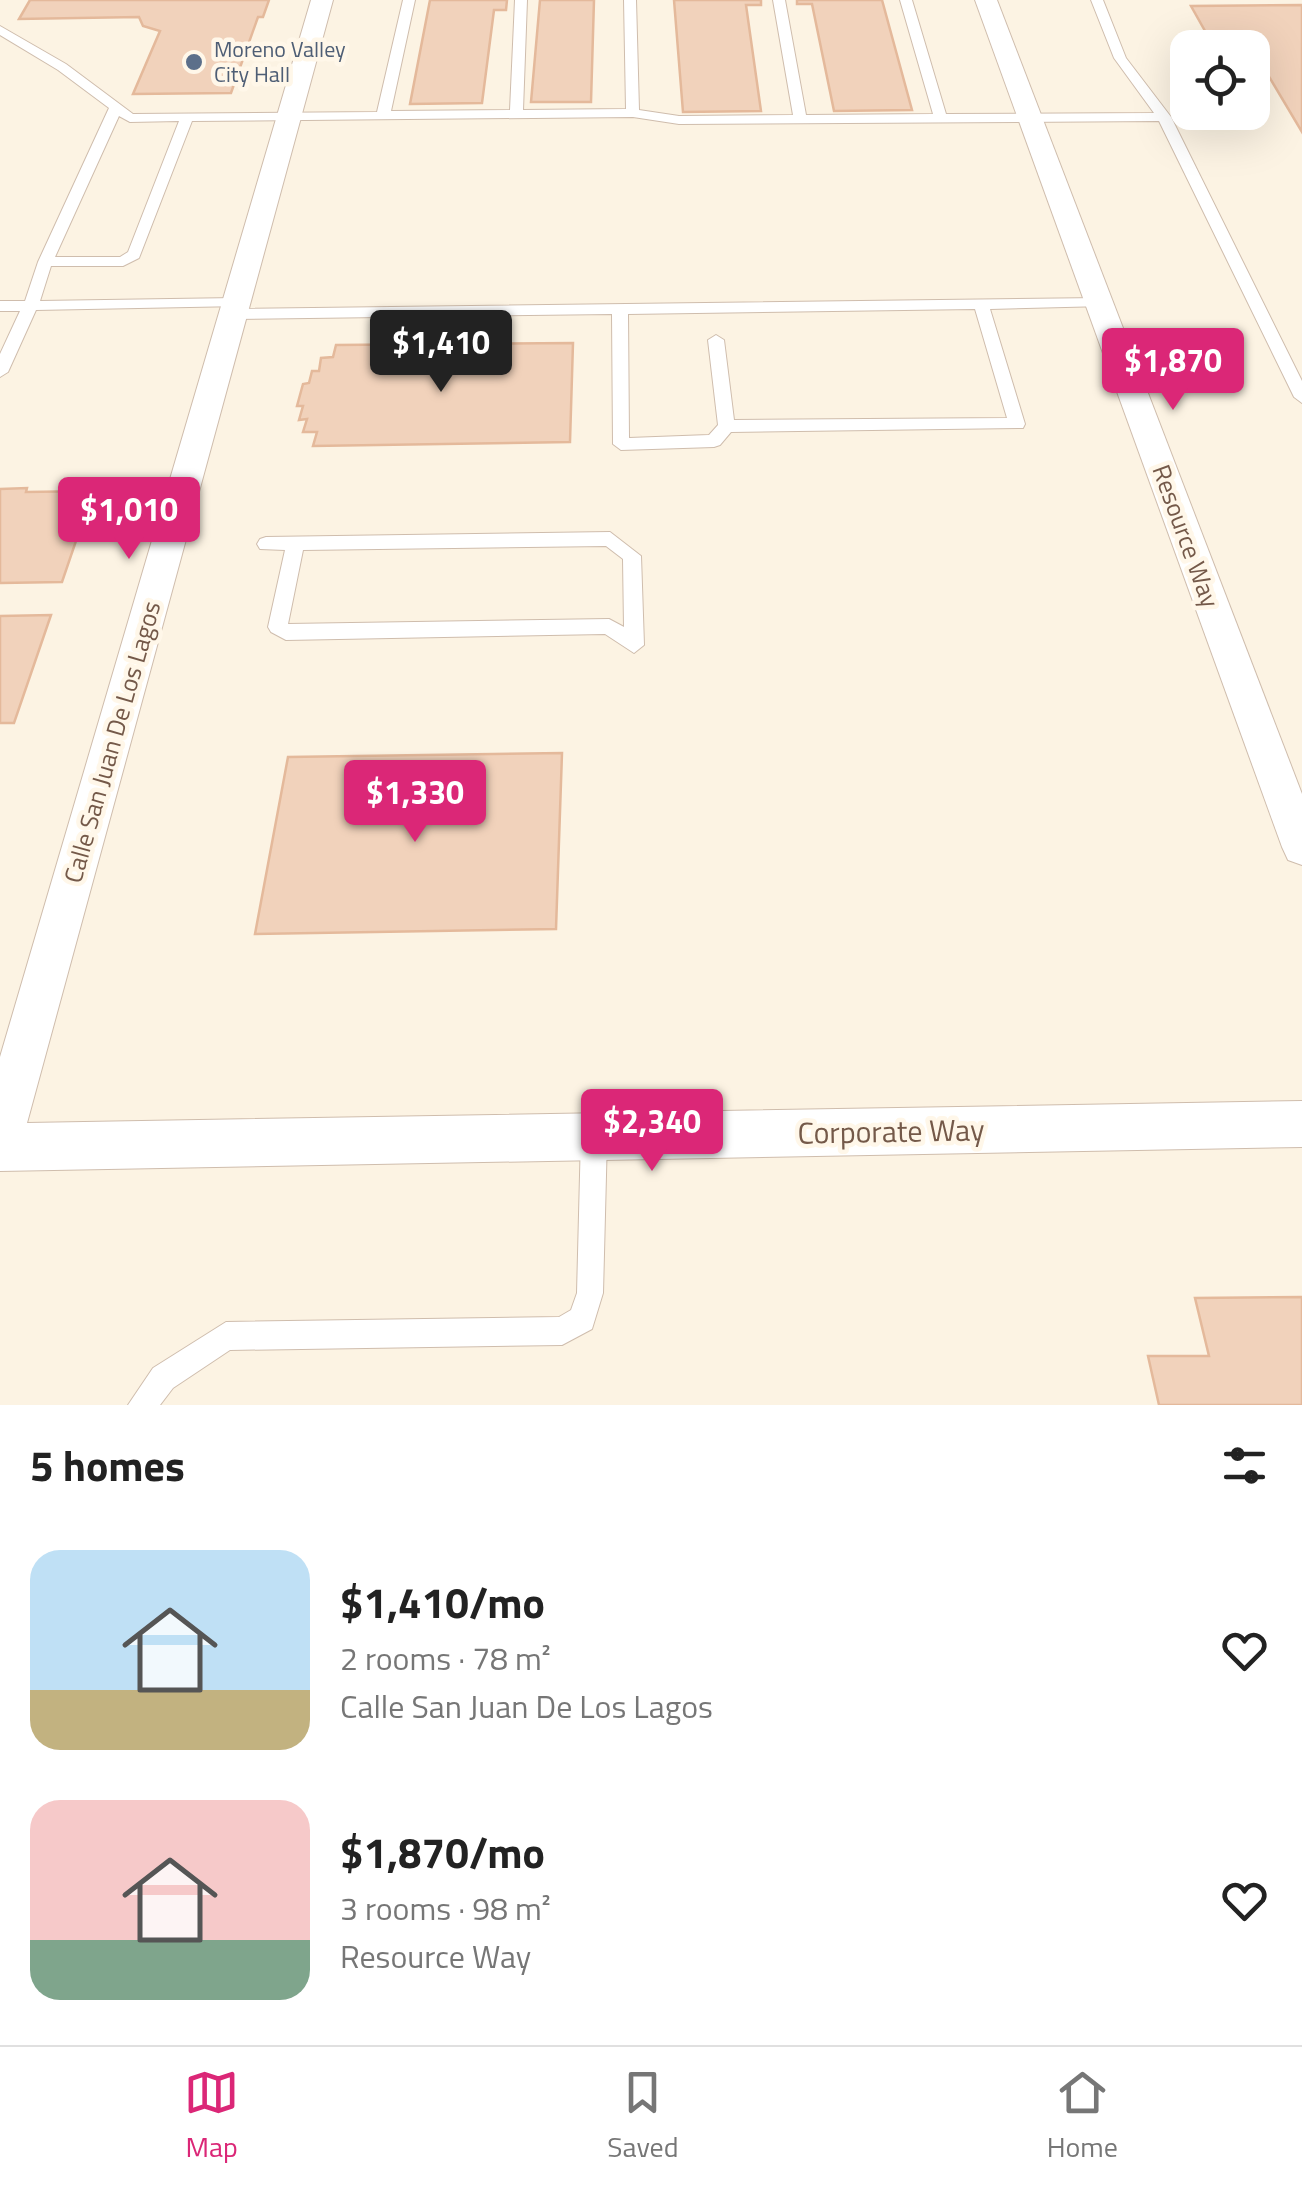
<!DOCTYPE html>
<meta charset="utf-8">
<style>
:root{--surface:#fff;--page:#f2f2f2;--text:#222;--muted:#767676;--line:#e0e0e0;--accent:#db2777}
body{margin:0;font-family:"Titillium Web",sans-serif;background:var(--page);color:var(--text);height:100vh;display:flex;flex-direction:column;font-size:38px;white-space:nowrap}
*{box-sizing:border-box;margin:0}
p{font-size:32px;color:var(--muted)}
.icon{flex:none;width:55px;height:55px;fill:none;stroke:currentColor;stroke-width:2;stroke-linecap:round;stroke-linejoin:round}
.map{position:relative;height:1405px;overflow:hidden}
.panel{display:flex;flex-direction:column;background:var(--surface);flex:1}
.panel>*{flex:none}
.buttons{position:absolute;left:1170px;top:30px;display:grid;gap:20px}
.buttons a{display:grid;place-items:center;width:100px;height:100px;border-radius:20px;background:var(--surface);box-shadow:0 10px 40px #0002;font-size:50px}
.price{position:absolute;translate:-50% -85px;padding:0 22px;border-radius:10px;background:var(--accent);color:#fff;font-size:32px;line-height:65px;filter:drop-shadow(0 2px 5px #0008)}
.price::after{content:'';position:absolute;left:50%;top:60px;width:30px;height:22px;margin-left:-15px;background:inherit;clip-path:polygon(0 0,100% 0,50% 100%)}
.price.active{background:#222;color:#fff}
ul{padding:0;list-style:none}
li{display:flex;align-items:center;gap:30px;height:250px;padding:0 30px}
li span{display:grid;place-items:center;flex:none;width:280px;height:200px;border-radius:30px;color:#555}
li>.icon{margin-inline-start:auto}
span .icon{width:120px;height:120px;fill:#fffc;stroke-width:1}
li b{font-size:42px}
h2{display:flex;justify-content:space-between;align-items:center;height:120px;padding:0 30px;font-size:42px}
.tabs{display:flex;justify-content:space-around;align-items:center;height:140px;border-top:2px solid var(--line);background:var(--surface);font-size:28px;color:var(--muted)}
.tabs a{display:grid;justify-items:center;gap:5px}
.tabs .active{color:var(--accent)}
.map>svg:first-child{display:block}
.building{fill:#f1d2bb;stroke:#e4b99b;stroke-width:2.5}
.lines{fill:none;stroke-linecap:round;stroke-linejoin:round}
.lane-casing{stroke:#cfbdad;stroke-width:2}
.street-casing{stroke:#cfbdad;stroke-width:2}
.lane{fill:#fff;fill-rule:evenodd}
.street{fill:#fff;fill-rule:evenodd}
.service-dot{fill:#5c6f8a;stroke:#fff7e9;stroke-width:4}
.labels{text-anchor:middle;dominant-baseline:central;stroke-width:9;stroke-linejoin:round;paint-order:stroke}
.far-service-label{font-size:22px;fill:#4e5e75;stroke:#fff7e9;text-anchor:start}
.street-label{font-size:25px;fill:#745949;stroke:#fff7e9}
.near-street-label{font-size:30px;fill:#745949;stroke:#fff7e9}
</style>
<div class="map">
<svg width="1302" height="1405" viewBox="0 0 1302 1405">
<rect width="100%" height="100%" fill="#fcf3e3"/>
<g class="building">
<path d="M30,0H269L263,17H258L231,93L133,94L160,31L143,26L139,17L19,19Z"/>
<path d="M430,0H507L506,10H494L482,103L410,104Z"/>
<path d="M540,0H594L591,102H531Z"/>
<path d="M674,0H761V5H746L761,111L683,112Z"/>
<path d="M797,0H882L912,110L834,111L812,4H797Z"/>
<path d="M1302,5V132L1252,48L1213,45L1191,6Z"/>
<path d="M573,343L570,442L313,446L317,432H303L307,419L299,420L303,406H297L303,384L309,383L312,371H319L321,358L333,357L336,345Z"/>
<path d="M27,488L26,492L93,491L62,582L0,583V489Z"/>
<path d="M51,615L14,723H0V616Z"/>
<path d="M562,753L556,929L255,934L288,757Z"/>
<path d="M1302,1297V1405H1159L1148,1356H1209L1195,1298Z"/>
</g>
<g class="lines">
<g class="lane-casing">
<g id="lane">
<path d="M403,0H415L391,111L510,110L515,0H527L523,110L626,109L624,0H636L639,110L679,116L793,115L773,0H785L806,115L933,114L900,0H912L946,114L1154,113L1114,58L1091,0H1103L1126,58L1171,117L1302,381V403L1294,397L1159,121L679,124L633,117L192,121L139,258L123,266H51L40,301L236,298L244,303L241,306L36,310L8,372L0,377V354L20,311H0V301H25L38,262L109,108L58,70L0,35V26L66,64L133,114L377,112ZM119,116L130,122L179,121L128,252L120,257H55Z"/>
<path d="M1100,298L1105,300V306L990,309L1025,424L1023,428L731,432L720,445L714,447L621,450L613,444L612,314L233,319L225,314L233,309ZM975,309L1007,418L734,420L724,340L716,335L708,340L718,425L709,435L629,438L628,314Z"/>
<path d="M610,532L641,556L644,645L634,653L605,634L286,640L271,632L268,627L285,550L260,549L257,544L260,539L266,537ZM606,546L623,559L624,627L609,619L288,624L303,550Z"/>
<path d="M594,1123L603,1127L607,1136L603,1293L592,1329L562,1345L230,1350L173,1388L160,1405H128L153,1368L226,1322L559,1317L571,1310L577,1293L581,1136L585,1127Z"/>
</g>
</g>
<g class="street-casing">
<g id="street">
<path d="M311,0H333L27,1123L1302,1101V1147L0,1171V1057Z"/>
<path d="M975,0H997L1302,794V865L1288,860L1282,847Z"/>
</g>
</g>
<use href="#lane" class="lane"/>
<use href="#street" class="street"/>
</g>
<circle class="service-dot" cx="194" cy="62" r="10"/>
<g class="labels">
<g class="far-service-label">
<text x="214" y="49">Moreno Valley<tspan x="214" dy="25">City Hall</tspan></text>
</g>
<g class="street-label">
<text transform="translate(1186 536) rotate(70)">Resource Way</text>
<text transform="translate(112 742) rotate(-74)">Calle San Juan De Los Lagos</text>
</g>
<g class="near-street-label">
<text transform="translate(891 1131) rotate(-1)">Corporate Way</text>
</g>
</g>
</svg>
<div class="buttons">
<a><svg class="icon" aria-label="locate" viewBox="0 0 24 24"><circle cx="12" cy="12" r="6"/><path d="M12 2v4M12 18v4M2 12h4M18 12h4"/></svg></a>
</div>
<b class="price active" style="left:441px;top:395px">$1,410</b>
<b class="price" style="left:1173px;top:413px">$1,870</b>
<b class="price" style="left:129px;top:562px">$1,010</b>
<b class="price" style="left:415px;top:845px">$1,330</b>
<b class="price" style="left:652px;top:1174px">$2,340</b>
</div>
<section class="panel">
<h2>5 homes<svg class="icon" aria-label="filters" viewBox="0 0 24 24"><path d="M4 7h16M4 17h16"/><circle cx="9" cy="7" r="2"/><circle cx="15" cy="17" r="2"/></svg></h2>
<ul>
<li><span style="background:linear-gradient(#bfe0f5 70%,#c2b280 0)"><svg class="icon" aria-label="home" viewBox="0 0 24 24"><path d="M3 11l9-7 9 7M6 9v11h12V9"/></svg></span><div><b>$1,410/mo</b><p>2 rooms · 78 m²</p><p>Calle San Juan De Los Lagos</p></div><svg class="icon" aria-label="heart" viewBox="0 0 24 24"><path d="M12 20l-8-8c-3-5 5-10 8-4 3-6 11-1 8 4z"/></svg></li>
<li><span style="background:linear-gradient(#f6c9c9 70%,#7fa58c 0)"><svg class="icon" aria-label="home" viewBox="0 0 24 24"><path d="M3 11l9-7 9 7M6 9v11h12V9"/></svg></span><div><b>$1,870/mo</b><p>3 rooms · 98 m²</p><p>Resource Way</p></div><svg class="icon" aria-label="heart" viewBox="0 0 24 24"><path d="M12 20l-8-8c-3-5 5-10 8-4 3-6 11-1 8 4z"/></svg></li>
</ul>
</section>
<nav class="tabs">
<a class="active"><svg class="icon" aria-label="map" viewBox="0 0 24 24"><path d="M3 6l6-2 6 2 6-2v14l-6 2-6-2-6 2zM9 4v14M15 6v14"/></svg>Map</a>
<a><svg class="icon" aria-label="saved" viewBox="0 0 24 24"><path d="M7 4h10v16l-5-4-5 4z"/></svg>Saved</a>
<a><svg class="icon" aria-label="home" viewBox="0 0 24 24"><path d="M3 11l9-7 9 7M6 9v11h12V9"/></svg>Home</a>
</nav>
